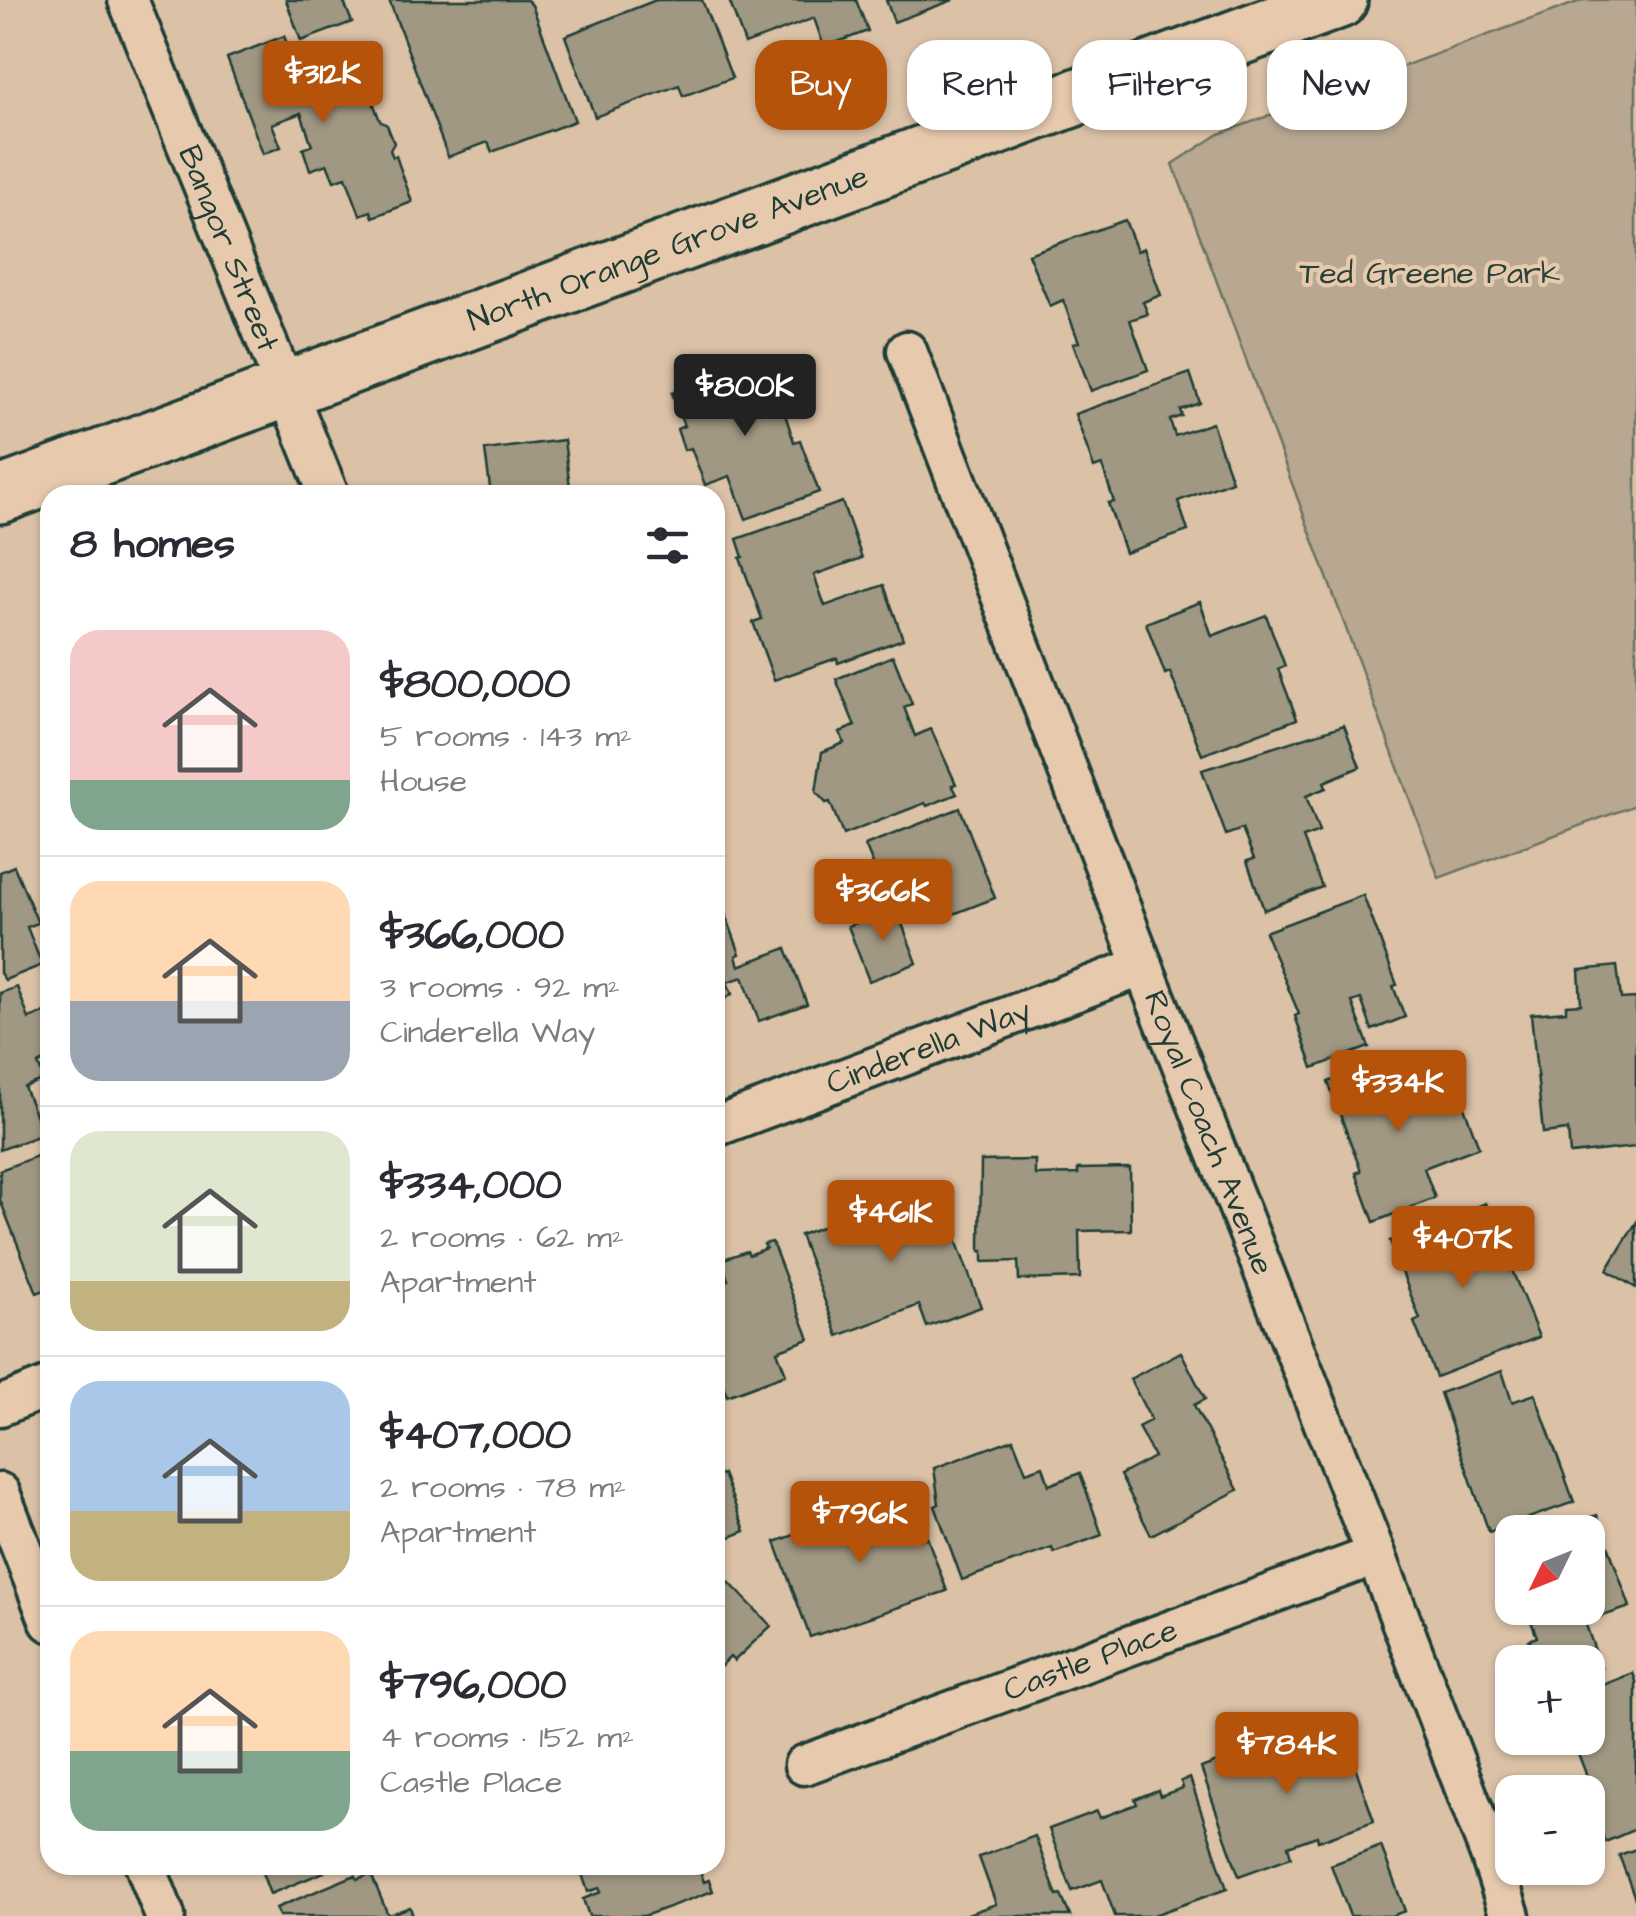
<!DOCTYPE html>
<meta charset="utf-8">
<style>
:root{--surface:#fff;--page:#f7f7f7;--text:#2b2b33;--muted:#7c7c81;--line:#e1e1e2;--accent:#b45309}
body{margin:0;font-family:"Architects Daughter",sans-serif;background:var(--page);color:var(--text);height:100vh;display:flex;flex-direction:column;font-size:38px;white-space:nowrap}
*{box-sizing:border-box;margin:0}
p{font-size:32px;color:var(--muted)}
.icon{flex:none;width:55px;height:55px;fill:none;stroke:currentColor;stroke-width:2;stroke-linecap:round;stroke-linejoin:round}
.map{position:relative;flex:1;overflow:hidden}
.drawer{position:absolute;left:40px;top:485px;width:685px;height:1390px;display:flex;flex-direction:column;background:var(--surface);border-radius:30px;box-shadow:0 2px 8px #0004}
.drawer>*{flex:none}
.top-card{position:absolute;left:755px;top:40px;width:730px;height:90px;display:flex;gap:20px}
.needle{width:65px;rotate:227deg}
.tools{position:absolute;left:1495px;top:1515px;display:grid;gap:20px}
.tools a{display:grid;place-items:center;width:110px;height:110px;border-radius:20px;background:var(--surface);box-shadow:0 2px 8px #0004;font-size:50px}
.price{position:absolute;translate:-50% -85px;padding:0 22px;border-radius:10px;background:var(--accent);color:#fff;font-size:32px;line-height:65px;filter:drop-shadow(0 2px 5px #0008)}
.price::after{content:'';position:absolute;left:50%;top:60px;width:30px;height:22px;margin-left:-15px;background:inherit;clip-path:polygon(0 0,100% 0,50% 100%)}
.price.on{background:#222;color:#fff}
ul{padding:0;list-style:none}
li{display:flex;align-items:center;gap:30px;height:250px;padding:0 30px}
li+li{border-top:2px solid var(--line)}
li span{display:grid;place-items:center;flex:none;width:280px;height:200px;border-radius:30px;color:#555}
li>.icon{margin-inline-start:auto}
span .icon{width:120px;height:120px;fill:#fffc;stroke-width:1}
li b{font-size:42px}
h2{display:flex;justify-content:space-between;align-items:center;height:120px;padding:0 30px;font-size:42px}
.chip{padding:0 35px;border-radius:30px;background:var(--surface);box-shadow:0 2px 8px #0004;font-size:35px;line-height:90px}
.chip.on{background:var(--accent);color:#fff}
.map>svg:first-child{display:block}
.green{fill:#b8a892;stroke:#6c7263;stroke-width:2.5}
.building{fill:#a19883;stroke:#1f3d34;stroke-width:2.5}
.lines{fill:none;stroke-linecap:round;stroke-linejoin:round}
.minor-casing{stroke:#1f3d34;stroke-width:45}
.secondary-casing{stroke:#1f3d34;stroke-width:62}
.minor{stroke:#e7caae;stroke-width:38}
.secondary{stroke:#e7caae;stroke-width:55}
.labels{text-anchor:middle;dominant-baseline:central;stroke-width:8;stroke-linejoin:round;paint-order:stroke}
.street-label{font-size:32px;fill:#1f3d34;stroke:#e7caae}
.park-label{font-size:32px;fill:#274239;stroke:#e7caae}
</style>
<div class="map">
<svg width="1636" height="1916" viewBox="0 0 1636 1916">
<rect width="100%" height="100%" fill="#dbc2a7"/>
<filter id="ink" filterUnits="userSpaceOnUse"><feTurbulence type="fractalNoise" baseFrequency=".01" numOctaves="2"/><feDisplacementMap in="SourceGraphic" scale="20" xChannelSelector="R" yChannelSelector="G"/><feConvolveMatrix kernelMatrix="1 2 1 2 8 2 1 2 1" color-interpolation-filters="sRGB"/></filter>
<g filter="url(#ink)">
<path class="green" d="M1583,0H1636V805L1439,878L1173,164L1219,134Z"/>
<g class="building">
<path d="M286,0H343L352,22L301,41Z"/>
<path d="M389,0H527L532,5L575,121L492,152L488,142L448,157Z"/>
<path d="M656,0H702L732,78L683,96L679,85L595,117L565,36Z"/>
<path d="M729,0H856L868,31L824,47L814,18L745,44Z"/>
<path d="M886,0H953L894,22Z"/>
<path d="M284,36L299,75L305,73L316,102L366,83L380,121L387,125L394,143L390,150L393,157L396,156L412,202L373,217L371,211L360,215L346,177L334,181L327,164L310,170L303,149L312,145L301,113L272,124L281,147L263,154L227,58Z"/>
<path d="M1125,220L1137,251L1144,248L1161,295L1143,302L1148,314L1130,320L1148,370L1091,391L1073,343L1079,342L1063,300L1050,306L1028,254Z"/>
<path d="M767,359L794,442L800,440L819,492L746,519L730,476L705,485L691,448L684,450L677,429L684,426L672,393Z"/>
<path d="M1190,373L1200,403L1180,410L1182,416L1170,420L1175,436L1212,423L1232,481L1178,501L1188,531L1125,553L1108,503L1114,502L1102,465L1094,468L1075,414Z"/>
<path d="M564,440L571,495H491L485,450Z"/>
<path d="M842,502L862,558L814,575L825,606L884,585L903,639L838,663L837,658L774,680L753,622L762,619L740,558L743,557L737,539Z"/>
<path d="M1200,602L1212,636L1266,615L1285,666L1278,669L1297,719L1202,755L1170,672L1165,674L1146,623Z"/>
<path d="M893,656L912,704L904,707L915,736L931,729L956,784L952,785L957,794L927,806L925,803L843,835L830,802L826,803L816,792L822,752L844,743L840,732L855,726L836,679Z"/>
<path d="M1344,725L1360,767L1324,782L1326,788L1306,796L1319,832L1303,838L1322,887L1264,910L1247,861L1254,859L1242,829L1226,835L1202,770Z"/>
<path d="M960,808L995,898L933,922L919,887L887,899L865,845Z"/>
<path d="M14,866L38,923L27,927L42,965L5,980L0,973V872Z"/>
<path d="M1363,895L1397,985L1393,986L1405,1017L1372,1030L1361,999L1352,1002L1369,1047L1313,1068L1295,1016L1299,1014L1265,932Z"/>
<path d="M720,899L740,954L736,956L739,966L786,948L807,1004L759,1021L743,977L727,982L732,994L715,1005V901Z"/>
<path d="M896,908L917,963L869,981L848,926Z"/>
<path d="M1617,966L1621,999L1636,998V1147L1570,1154L1568,1130L1543,1133L1531,1014L1566,1011V1005L1581,1004L1579,970Z"/>
<path d="M17,987L29,1019L47,1012L50,1020V1059L38,1064L44,1079L24,1087L43,1134L0,1150V993Z"/>
<path d="M1403,1054L1424,1110L1460,1096L1479,1147L1424,1168L1435,1198L1374,1222L1356,1173L1361,1171L1328,1082Z"/>
<path d="M50,1151V1288L37,1293L0,1200V1170Z"/>
<path d="M1035,1160V1175L1078,1174V1169L1130,1168L1131,1230L1079,1231L1080,1278L1019,1280L1018,1261L983,1262V1251H980L981,1161Z"/>
<path d="M937,1189L981,1307L927,1327L919,1305L838,1336L800,1235L853,1215L855,1220Z"/>
<path d="M1485,1203L1539,1337L1436,1377L1414,1322L1420,1319L1390,1241Z"/>
<path d="M1636,1223V1288L1607,1270Z"/>
<path d="M772,1242L809,1339L777,1351L786,1374L727,1396L715,1364V1285L728,1280L721,1260L747,1251L749,1255L766,1248L764,1244Z"/>
<path d="M1181,1352L1205,1399L1194,1405L1238,1490L1151,1535L1120,1475L1154,1457L1138,1427L1151,1420L1130,1379Z"/>
<path d="M1502,1371L1512,1402L1535,1394L1574,1502L1489,1532L1440,1393Z"/>
<path d="M1013,1439L1026,1472L1043,1466L1049,1485L1080,1473L1102,1535L1054,1553L1052,1548L962,1580L935,1506L939,1504L934,1468Z"/>
<path d="M723,1474L745,1531L715,1543V1477Z"/>
<path d="M906,1494L922,1539L927,1537L947,1591L810,1637L775,1542Z"/>
<path d="M1597,1515L1630,1607L1585,1622L1601,1668L1588,1673V1662H1537L1529,1640L1537,1637L1526,1608H1588V1532H1550Z"/>
<path d="M1512,1546V1582L1510,1583L1498,1551Z"/>
<path d="M725,1578L771,1626L734,1661L730,1657L715,1672V1588Z"/>
<path d="M1633,1673L1636,1681V1829L1605,1842L1585,1792L1592,1789L1572,1738H1588V1691Z"/>
<path d="M1339,1720L1374,1821L1318,1841L1317,1836L1288,1846L1291,1857L1239,1876L1201,1768L1254,1748L1255,1754L1311,1731L1312,1736L1328,1730L1326,1724Z"/>
<path d="M1190,1778L1227,1889L1151,1916H1115L1102,1880L1072,1891L1049,1829L1097,1811L1100,1818L1137,1804L1135,1799L1158,1790L1160,1796L1183,1788L1181,1781Z"/>
<path d="M1035,1836L1057,1896L1061,1895L1070,1916H962L996,1904L979,1857Z"/>
<path d="M1381,1846L1405,1911L1391,1916H1350L1331,1865Z"/>
<path d="M1636,1849V1901L1619,1855Z"/>
<path d="M259,1865H322L324,1872L270,1894Z"/>
<path d="M579,1865H703L699,1868L704,1882L709,1880L713,1891L644,1916H589L583,1899L601,1892L599,1888L588,1892Z"/>
<path d="M371,1874L388,1915L410,1907L413,1916H279L276,1908L355,1875L357,1879Z"/>
</g>
<g class="lines">
<g class="minor-casing">
<g id="minor">
<path id="s1" d="M128,0L329,495"/>
<path id="s2" d="M907,351L1143,966L1376,1555L1491,1857L1510,1916"/>
<path id="s3" d="M715,1127L1143,966"/>
<path d="M0,1406L50,1386"/>
<path d="M0,1493L50,1622"/>
<path id="s4" d="M804,1765L1376,1555"/>
<path d="M145,1865L165,1916"/>
</g>
</g>
<g class="secondary-casing">
<g id="secondary">
<path id="s5" d="M0,495L1339,0"/>
</g>
</g>
<use href="#minor" class="minor"/>
<use href="#secondary" class="secondary"/>
</g>
</g>
<g class="labels">
<g class="street-label">
<text stroke="none"><textPath href="#s1" startOffset="268">Bangor Street</textPath></text>
<text stroke="none"><textPath href="#s5" startOffset="712">North Orange Grove Avenue</textPath></text>
<text stroke="none"><textPath href="#s3" startOffset="228">Cinderella Way</textPath></text>
<text stroke="none"><textPath href="#s2" startOffset="838">Royal Coach Avenue</textPath></text>
<text stroke="none"><textPath href="#s4" startOffset="305">Castle Place</textPath></text>
</g>
<g class="park-label">
<text x="1430" y="273">Ted Greene Park</text>
</g>
</g>
</svg>
<div class="tools">
<a><svg class="needle" viewBox="-14 -14 28 28"><path d="M0-13l5 13h-10z" fill="#e53935"/><path d="M0 13l5-13h-10z" fill="#7c7c81"/></svg></a>
<a>+</a>
<a>−</a>
</div>
<b class="price" style="left:323px;top:126px">$312K</b>
<b class="price on" style="left:745px;top:439px">$800K</b>
<b class="price" style="left:883px;top:944px">$366K</b>
<b class="price" style="left:1398px;top:1135px">$334K</b>
<b class="price" style="left:891px;top:1265px">$461K</b>
<b class="price" style="left:1463px;top:1291px">$407K</b>
<b class="price" style="left:860px;top:1566px">$796K</b>
<b class="price" style="left:1287px;top:1797px">$784K</b>
<div class="top-card">
<a class="chip on">Buy</a>
<a class="chip">Rent</a>
<a class="chip">Filters</a>
<a class="chip">New</a>
</div>
<section class="drawer">
<h2>8 homes<svg class="icon" aria-label="filters" viewBox="0 0 24 24"><path d="M4 7h16M4 17h16"/><circle cx="9" cy="7" r="2"/><circle cx="15" cy="17" r="2"/></svg></h2>
<ul>
<li><span style="background:linear-gradient(#f6c9c9 75%,#7fa58c 0)"><svg class="icon" aria-label="home" viewBox="0 0 24 24"><path d="M3 11l9-7 9 7M6 9v11h12V9"/></svg></span><div><b>$800,000</b><p>5 rooms · 143 m²</p><p>House</p></div></li>
<li><span style="background:linear-gradient(#ffd9b3 60%,#9aa5b1 0)"><svg class="icon" aria-label="home" viewBox="0 0 24 24"><path d="M3 11l9-7 9 7M6 9v11h12V9"/></svg></span><div><b>$366,000</b><p>3 rooms · 92 m²</p><p>Cinderella Way</p></div></li>
<li><span style="background:linear-gradient(#dfe7d0 75%,#c2b280 0)"><svg class="icon" aria-label="home" viewBox="0 0 24 24"><path d="M3 11l9-7 9 7M6 9v11h12V9"/></svg></span><div><b>$334,000</b><p>2 rooms · 62 m²</p><p>Apartment</p></div></li>
<li><span style="background:linear-gradient(#a9c7e8 65%,#c2b280 0)"><svg class="icon" aria-label="home" viewBox="0 0 24 24"><path d="M3 11l9-7 9 7M6 9v11h12V9"/></svg></span><div><b>$407,000</b><p>2 rooms · 78 m²</p><p>Apartment</p></div></li>
<li><span style="background:linear-gradient(#ffd9b3 60%,#7fa58c 0)"><svg class="icon" aria-label="home" viewBox="0 0 24 24"><path d="M3 11l9-7 9 7M6 9v11h12V9"/></svg></span><div><b>$796,000</b><p>4 rooms · 152 m²</p><p>Castle Place</p></div></li>
</ul>
</section>
</div>
